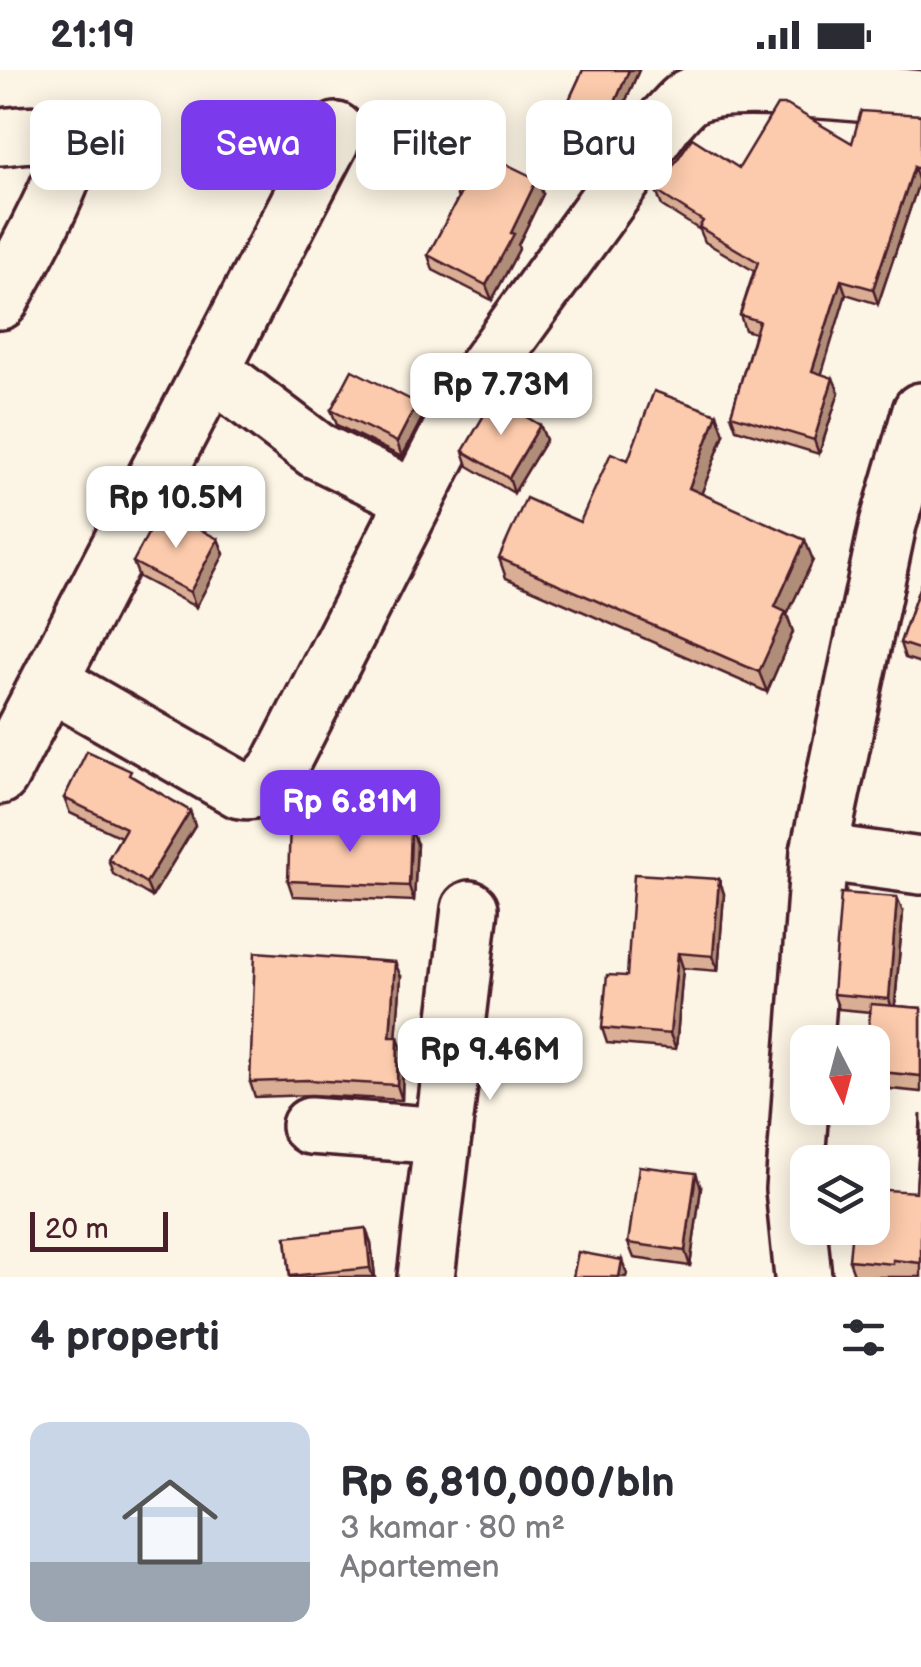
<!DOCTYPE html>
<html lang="id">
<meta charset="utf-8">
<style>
:root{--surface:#fff;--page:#f2f2f3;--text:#2b2b33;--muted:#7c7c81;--accent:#7c3aed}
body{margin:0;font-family:"Balsamiq Sans",sans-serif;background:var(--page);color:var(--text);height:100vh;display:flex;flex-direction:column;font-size:38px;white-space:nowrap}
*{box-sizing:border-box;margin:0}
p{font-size:32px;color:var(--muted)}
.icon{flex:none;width:55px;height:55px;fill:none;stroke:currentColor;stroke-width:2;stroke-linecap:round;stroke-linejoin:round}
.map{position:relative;height:1207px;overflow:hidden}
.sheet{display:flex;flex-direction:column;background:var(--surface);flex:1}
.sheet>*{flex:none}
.hud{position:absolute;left:30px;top:30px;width:862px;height:90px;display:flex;gap:20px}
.needle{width:65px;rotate:174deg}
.fabs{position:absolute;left:790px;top:955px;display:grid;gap:20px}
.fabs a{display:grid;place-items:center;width:100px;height:100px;border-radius:20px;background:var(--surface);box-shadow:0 5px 25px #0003;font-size:50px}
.scale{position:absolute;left:30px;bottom:25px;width:138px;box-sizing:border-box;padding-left:10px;border:5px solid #4a1f2b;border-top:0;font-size:28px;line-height:35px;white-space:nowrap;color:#4a1f2b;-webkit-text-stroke:8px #fcf5e5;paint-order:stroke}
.price{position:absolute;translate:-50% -85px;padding:0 22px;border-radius:20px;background:#fff;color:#222;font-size:32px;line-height:65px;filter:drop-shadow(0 2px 5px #0008)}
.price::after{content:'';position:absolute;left:50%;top:60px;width:30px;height:22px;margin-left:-15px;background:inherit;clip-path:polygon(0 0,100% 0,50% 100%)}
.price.current{background:var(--accent);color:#fff}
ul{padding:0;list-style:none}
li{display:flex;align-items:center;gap:30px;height:250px;padding:0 30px}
li span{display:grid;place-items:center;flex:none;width:280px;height:200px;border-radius:20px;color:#555}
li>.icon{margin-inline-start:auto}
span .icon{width:120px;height:120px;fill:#fffc;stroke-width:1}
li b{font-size:42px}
h2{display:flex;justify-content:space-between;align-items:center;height:120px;padding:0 30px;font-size:42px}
.pill{padding:0 35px;border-radius:20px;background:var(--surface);box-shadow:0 5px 25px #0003;font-size:35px;line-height:90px}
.pill.current{background:var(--accent);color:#fff}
.status{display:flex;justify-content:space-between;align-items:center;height:70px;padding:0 50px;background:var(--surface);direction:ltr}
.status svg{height:28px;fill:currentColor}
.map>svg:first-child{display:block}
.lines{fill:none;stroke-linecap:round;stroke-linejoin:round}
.minor-casing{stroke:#4a1f2b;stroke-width:62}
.minor{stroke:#fcf5e5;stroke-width:55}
.wall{fill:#d9ae94;stroke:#4a1f2b;stroke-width:2.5}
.shaded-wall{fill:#b08d78;stroke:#4a1f2b;stroke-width:2.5}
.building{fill:#fccaac;stroke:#4a1f2b;stroke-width:2.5}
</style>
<div class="status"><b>21:19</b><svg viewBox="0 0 49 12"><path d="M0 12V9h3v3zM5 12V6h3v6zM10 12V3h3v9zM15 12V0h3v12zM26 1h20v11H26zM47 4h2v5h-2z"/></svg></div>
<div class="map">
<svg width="921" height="1207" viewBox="0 0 921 1207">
<rect width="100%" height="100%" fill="#fcf5e5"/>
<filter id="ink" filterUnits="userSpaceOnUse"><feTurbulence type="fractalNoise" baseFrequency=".01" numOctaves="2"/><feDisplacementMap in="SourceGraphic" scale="20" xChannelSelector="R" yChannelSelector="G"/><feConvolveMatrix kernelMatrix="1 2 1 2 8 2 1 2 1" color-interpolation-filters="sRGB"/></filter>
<g filter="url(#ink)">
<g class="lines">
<g class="minor-casing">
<g id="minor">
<path d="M0,67C25,65 48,59 70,75C70,109 18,196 0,231"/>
<path d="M212,301L316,380L416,429"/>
<path d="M50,612L240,720C258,724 267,712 278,699L475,313L666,50C673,43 680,33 688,28C721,6 876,25 921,29"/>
<path d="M0,706L336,61"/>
<path d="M819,782L921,796"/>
<path d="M310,1056L443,1066"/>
<path d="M426,1207L470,839"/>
<path d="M803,1207L794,1119L819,782L888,454L921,341"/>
</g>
</g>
<use href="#minor" class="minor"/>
</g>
<g class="wall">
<path d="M583,0H639L604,81L563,64L559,52Z"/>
<path d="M921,45V112H919L878,234L846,224L821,304L839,322L819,384L736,359L731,345L755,263L745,260L740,245L754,201L705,172L700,160L662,136L656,121L739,98L852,73Z"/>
<path d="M454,117L543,124L518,175L519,179L492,230L433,200L428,185L458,129Z"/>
<path d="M331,340L422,348L402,387L337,355Z"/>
<path d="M540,355L546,370L514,423L468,396L463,381Z"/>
<path d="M724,364L701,424L813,490L787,545L793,562L767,622L506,508L499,488L580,452L628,390Z"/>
<path d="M218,469L224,484L196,537L139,507L133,492Z"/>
<path d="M921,513V593L905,588L900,573Z"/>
<path d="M133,707L190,741L195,756L152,827L113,804L108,789L121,767L70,743L64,728Z"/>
<path d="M417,774L414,831L293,826L288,811Z"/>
<path d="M719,809L724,824L718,901L683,898L676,979L607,973L602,958L627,906Z"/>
<path d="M903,842L895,936L921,938V1022L872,1017V972L870,942L839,939L833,924Z"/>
<path d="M401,907L396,967L403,982L402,1030L312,1025L255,1027L250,1012Z"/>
<path d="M921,1044V1207H855L849,1190L916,1122Z"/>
<path d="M701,1118L690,1196L634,1188L628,1173Z"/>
<path d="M286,1167L371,1173L375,1207H290Z"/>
</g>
<g class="shaded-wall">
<path d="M629,0H639L604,81L599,69Z"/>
<path d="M914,97L919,112L878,234L873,219Z"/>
<path d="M537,109L543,124L518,175L519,179L492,230L486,215Z"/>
<path d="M841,210L846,224L818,316L812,301Z"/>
<path d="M833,308L839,322L819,384L814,370Z"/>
<path d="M417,333L422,348L402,387L397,372Z"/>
<path d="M717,344L724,364L696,438L689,418Z"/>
<path d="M540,355L546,370L514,423L509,408Z"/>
<path d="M218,469L224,484L196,537L190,522Z"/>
<path d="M805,470L813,490L787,545L793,562L767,622L759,602L775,537Z"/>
<path d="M190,741L195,756L152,827L146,813Z"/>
<path d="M411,759L417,774L414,831L409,816Z"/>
<path d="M719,809L724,824L718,901L713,886Z"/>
<path d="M897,827L903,842L894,944L889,929Z"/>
<path d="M678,883L683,898L676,979L670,964Z"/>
<path d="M395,892L401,907L395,982L390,967Z"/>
<path d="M398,967L403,982L402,1030L397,1015Z"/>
<path d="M696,1103L701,1118L690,1196L685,1181Z"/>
<path d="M366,1158L371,1173L375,1207H373L370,1198Z"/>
<path d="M622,1190L627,1204L626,1207H619Z"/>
</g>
<g class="building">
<path d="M583,0H629L599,69L559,52Z"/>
<path d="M777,35H787L852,73L861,41L921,45V93L919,99L914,97L873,219L841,210L812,301L833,308L814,370L731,345L759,251L740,245L758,192L699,157L703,151L656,121L692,68L739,98Z"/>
<path d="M473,78L537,109L511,163L514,164L486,215L428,185L462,121L454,117Z"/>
<path d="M352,300L417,333L397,372L331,340Z"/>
<path d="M654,321L717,344L689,418L805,470L775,537L786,542L759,602L499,488L526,428L580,452L611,383L628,390Z"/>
<path d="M494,328L540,355L509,408L463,381Z"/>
<path d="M161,439L218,469L190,522L133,492Z"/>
<path d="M921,513V580L900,573Z"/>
<path d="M87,681L131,701L129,705L190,741L146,813L108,789L126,758L64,728Z"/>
<path d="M290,754L411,759L409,816L288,811Z"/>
<path d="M634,804L719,809L713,886L678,883L670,964L602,958L607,905L627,906Z"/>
<path d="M841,823L897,827L889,929L833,924Z"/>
<path d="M255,882L395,892L390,967H398L397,1015L307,1010L250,1012Z"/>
<path d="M871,934L921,938V1006L872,1001V972H867Z"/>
<path d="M921,1044V1193L893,1190V1194L849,1190L852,1158H872V1119L916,1122Z"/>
<path d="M639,1096L696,1103L685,1181L628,1173Z"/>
<path d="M366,1158L370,1198L290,1206L286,1167Z"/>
<path d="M578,1182L622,1190L619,1207H573Z"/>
</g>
</g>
</svg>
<div class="fabs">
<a><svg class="needle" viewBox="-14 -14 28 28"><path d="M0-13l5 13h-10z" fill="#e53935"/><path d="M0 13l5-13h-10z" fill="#7c7c81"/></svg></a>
<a><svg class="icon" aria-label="layers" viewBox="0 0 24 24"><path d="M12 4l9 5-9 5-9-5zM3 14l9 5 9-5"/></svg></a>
</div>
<div class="scale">20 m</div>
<b class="price" style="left:501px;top:368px">Rp 7.73M</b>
<b class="price" style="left:176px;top:481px">Rp 10.5M</b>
<b class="price current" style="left:350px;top:785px">Rp 6.81M</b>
<b class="price" style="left:490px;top:1033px">Rp 9.46M</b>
<div class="hud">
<a class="pill">Beli</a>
<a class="pill current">Sewa</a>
<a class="pill">Filter</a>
<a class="pill">Baru</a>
</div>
</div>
<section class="sheet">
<h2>4 properti<svg class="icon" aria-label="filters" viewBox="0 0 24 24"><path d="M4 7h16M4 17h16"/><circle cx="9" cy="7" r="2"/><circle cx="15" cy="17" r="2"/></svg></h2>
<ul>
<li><span style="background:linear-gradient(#c9d6e8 70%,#9aa5b1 0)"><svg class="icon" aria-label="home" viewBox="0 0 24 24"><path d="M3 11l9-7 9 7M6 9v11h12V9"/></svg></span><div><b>Rp 6,810,000/bln</b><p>3 kamar · 80 m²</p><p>Apartemen</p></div></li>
</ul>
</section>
